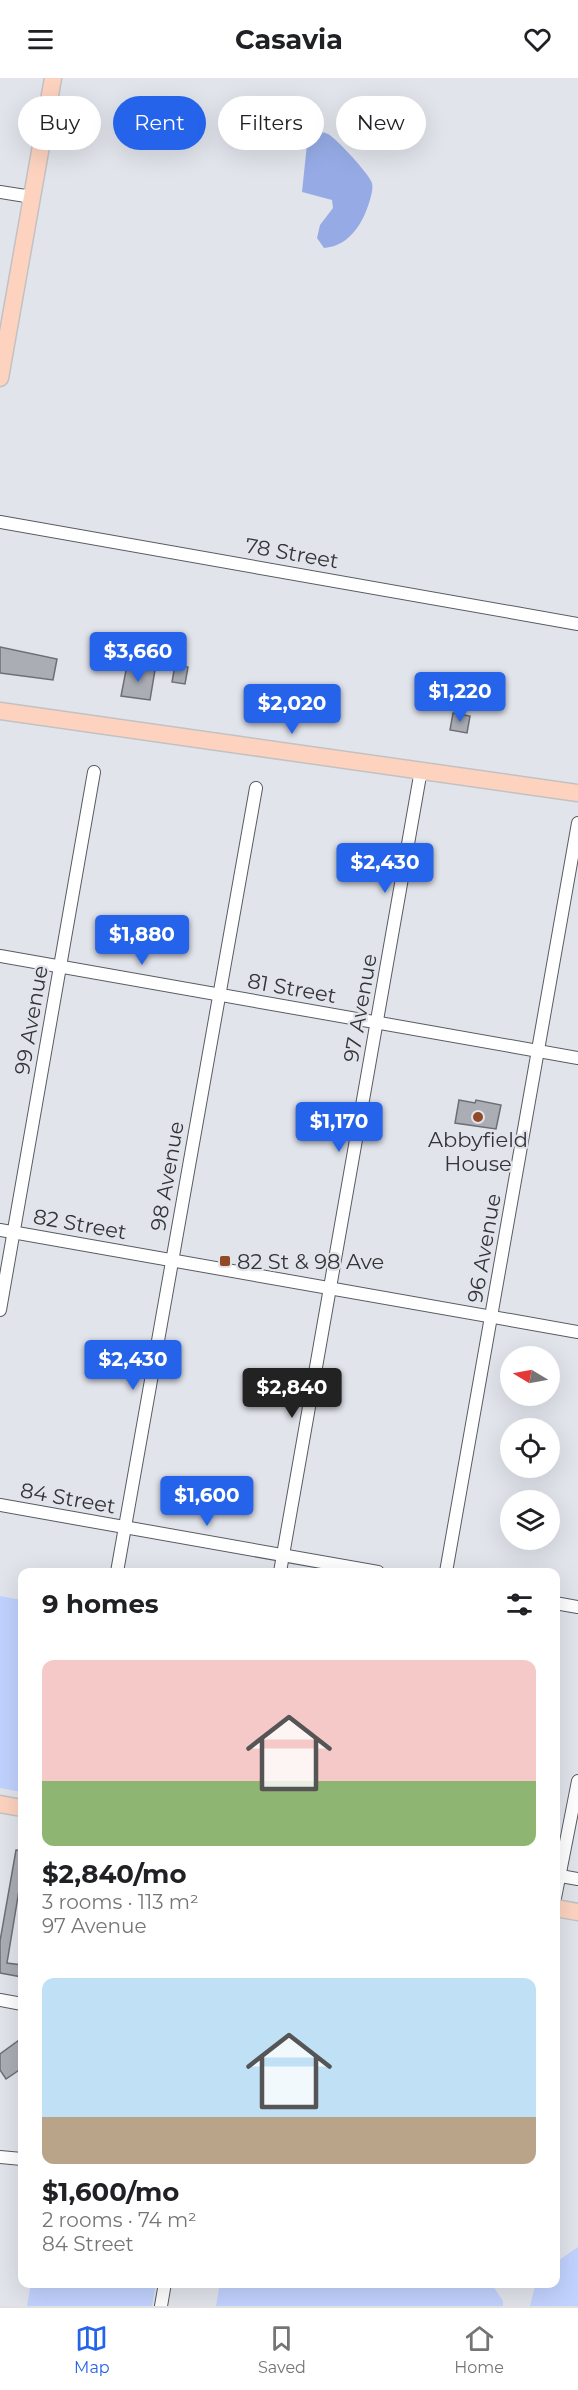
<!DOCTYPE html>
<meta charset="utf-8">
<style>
:root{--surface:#fff;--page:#f2f2f2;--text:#202124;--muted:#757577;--line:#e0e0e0;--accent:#2563eb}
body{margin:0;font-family:Montserrat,sans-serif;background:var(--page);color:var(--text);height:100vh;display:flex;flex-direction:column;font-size:22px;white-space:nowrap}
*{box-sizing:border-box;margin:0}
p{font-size:20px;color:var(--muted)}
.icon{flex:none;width:33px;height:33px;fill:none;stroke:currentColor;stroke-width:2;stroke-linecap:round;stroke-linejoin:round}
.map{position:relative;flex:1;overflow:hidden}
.panel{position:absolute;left:18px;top:1490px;width:542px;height:720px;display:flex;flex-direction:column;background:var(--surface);border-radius:12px;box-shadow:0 6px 24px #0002}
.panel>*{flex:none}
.top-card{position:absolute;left:18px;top:18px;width:543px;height:54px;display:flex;gap:12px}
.needle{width:39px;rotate:280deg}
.buttons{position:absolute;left:500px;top:1268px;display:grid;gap:12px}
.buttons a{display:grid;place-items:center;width:60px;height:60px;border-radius:50%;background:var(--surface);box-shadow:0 6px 24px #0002;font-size:30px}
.price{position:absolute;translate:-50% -51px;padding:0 14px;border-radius:6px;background:var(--accent);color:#fff;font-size:20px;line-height:39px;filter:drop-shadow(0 2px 3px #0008)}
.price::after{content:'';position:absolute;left:50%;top:36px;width:18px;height:14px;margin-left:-9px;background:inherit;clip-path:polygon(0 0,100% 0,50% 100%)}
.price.current{background:#222;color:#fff}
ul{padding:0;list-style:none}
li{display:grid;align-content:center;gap:12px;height:318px;padding:0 24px}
li span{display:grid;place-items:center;height:186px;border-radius:12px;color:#555}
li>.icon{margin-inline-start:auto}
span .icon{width:108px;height:108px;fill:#fffc;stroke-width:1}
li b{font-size:26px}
h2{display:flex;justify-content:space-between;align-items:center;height:72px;padding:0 24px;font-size:26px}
.tag{padding:0 21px;border-radius:27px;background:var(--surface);box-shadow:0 6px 24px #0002;font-size:21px;line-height:54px}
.tag.current{background:var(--accent);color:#fff}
header{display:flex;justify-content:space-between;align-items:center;height:78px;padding:0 24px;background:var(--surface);font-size:27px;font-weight:700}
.tab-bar{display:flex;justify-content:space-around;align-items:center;height:84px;border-top:2px solid var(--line);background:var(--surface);font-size:16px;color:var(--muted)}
.tab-bar a{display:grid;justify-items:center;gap:3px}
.tab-bar .current{color:var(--accent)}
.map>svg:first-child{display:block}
.green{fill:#c1d2fe}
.water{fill:#96abe6}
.building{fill:#aaadb4;stroke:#6d6f76;stroke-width:1.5}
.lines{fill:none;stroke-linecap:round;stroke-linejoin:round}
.minor-casing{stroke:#595b62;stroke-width:14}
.major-casing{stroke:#c2c2c3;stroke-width:19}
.minor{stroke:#fff;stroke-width:12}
.major{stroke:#fdd3c0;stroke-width:16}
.poi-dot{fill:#914926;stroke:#e1e4eb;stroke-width:2}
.labels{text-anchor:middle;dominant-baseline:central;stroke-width:4.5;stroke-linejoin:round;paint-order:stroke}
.street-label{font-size:21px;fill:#333437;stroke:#e1e4eb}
.poi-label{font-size:21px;fill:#333437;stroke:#e1e4eb}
</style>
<header><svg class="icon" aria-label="menu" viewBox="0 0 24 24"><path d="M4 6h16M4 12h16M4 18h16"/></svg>Casavia<svg class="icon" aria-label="heart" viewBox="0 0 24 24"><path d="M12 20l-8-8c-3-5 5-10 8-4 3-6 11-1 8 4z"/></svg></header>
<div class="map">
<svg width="578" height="2228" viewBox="0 0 578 2228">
<rect width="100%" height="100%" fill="#e1e4eb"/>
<g class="green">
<path d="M0,1518L22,1522V1714L0,1710Z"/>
<path d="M578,2169V2228H530L536,2205H555V2185Z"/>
<path d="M31,2205H156L152,2228H27Z"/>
<path d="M220,2205H491L503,2223V2228H216Z"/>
</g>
<path class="water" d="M315,54C319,54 324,54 328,56C336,60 370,97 372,105C373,109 372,114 371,118C365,142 351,168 324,170L317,160L320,147L333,130L332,122L302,114L307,66Z"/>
<g class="building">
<path d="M0,569L57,581L53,602L0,595Z"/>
<path d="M127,587L155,592L150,622L121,618Z"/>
<path d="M175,587L188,589L185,606L172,604Z"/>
<path d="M453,635L470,638L467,655L450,652Z"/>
<path d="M459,1022L475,1025L476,1022L501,1027L496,1051L455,1045Z"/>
<path d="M16,1772L22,1773V1794L7,1885L22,1887V1899L0,1895V1863Z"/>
<path d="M22,1960V1990L6,2001L0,1992V1976Z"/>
</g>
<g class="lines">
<g class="minor-casing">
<g id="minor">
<path d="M0,114L32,119"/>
<path d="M0,444L578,546"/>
<path d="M0,878L578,980"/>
<path d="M0,1152L578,1254"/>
<path d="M0,1232L94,694"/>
<path d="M0,1427L378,1494"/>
<path d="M117,1494L256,710"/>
<path d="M280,1494L421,692"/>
<path d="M446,1494L578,745"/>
<path d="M555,1525L578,1529"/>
<path d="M555,1797L578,1801"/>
<path d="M555,1820L578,1703"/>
<path d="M0,1922L22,1926"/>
<path d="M0,2079L22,2081"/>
<path d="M161,2228L165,2205"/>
</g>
</g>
<g class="major-casing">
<g id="major">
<path d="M0,300L53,0"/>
<path d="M0,633L578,715"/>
<path d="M0,1726L22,1730"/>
<path d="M555,1830L578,1834"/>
</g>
</g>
<use href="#minor" class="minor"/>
<use href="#major" class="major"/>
</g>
<g class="poi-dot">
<circle cx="478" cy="1039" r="6"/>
<rect x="219" y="1177" width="12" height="12" rx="3"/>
</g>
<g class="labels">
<g class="street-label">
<text transform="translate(292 475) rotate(10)">78 Street</text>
<text transform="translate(292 910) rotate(10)">81 Street</text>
<text transform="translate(360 930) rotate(-80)">97 Avenue</text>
<text transform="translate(31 942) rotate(-80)">99 Avenue</text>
<text transform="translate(167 1098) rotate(-80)">98 Avenue</text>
<text transform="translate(80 1146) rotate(10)">82 Street</text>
<text transform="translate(484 1170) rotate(-80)">96 Avenue</text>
<text transform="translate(68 1420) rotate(10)">84 Street</text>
</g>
<g class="poi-label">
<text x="478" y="1061">Abbyfield<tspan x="478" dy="24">House</tspan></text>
<text x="237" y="1183" text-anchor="start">82 St &amp; 98 Ave</text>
</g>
</g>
</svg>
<div class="buttons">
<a><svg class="needle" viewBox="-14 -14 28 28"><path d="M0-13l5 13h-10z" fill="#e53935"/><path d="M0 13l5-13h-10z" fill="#757577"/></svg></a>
<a><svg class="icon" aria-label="locate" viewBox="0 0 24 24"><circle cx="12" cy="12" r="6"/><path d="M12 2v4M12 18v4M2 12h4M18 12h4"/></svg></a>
<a><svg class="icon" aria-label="layers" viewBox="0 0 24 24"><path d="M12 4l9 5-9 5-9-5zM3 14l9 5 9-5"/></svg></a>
</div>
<b class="price" style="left:138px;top:605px">$3,660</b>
<b class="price" style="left:460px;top:645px">$1,220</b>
<b class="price" style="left:292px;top:657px">$2,020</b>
<b class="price" style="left:385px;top:816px">$2,430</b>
<b class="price" style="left:142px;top:888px">$1,880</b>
<b class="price" style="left:339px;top:1075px">$1,170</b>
<b class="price" style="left:133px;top:1313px">$2,430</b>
<b class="price current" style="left:292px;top:1341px">$2,840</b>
<b class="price" style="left:207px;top:1449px">$1,600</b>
<div class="top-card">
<a class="tag">Buy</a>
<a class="tag current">Rent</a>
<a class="tag">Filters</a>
<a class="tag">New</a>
</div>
<section class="panel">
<h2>9 homes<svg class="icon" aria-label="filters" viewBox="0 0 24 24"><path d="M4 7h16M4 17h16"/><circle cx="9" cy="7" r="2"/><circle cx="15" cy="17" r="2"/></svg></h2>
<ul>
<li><span style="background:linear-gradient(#f6c9c9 65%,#8fb573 0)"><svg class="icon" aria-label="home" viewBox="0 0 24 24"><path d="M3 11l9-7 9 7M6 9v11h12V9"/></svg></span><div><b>$2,840/mo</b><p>3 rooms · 113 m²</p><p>97 Avenue</p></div></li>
<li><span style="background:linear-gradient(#bfe0f5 75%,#b9a48a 0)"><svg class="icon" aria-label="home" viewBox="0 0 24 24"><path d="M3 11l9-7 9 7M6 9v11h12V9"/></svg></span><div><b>$1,600/mo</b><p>2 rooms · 74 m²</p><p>84 Street</p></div></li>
</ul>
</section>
</div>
<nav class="tab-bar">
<a class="current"><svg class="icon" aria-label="map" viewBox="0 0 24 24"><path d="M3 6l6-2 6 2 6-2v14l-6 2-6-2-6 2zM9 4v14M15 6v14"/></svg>Map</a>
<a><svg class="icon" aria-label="saved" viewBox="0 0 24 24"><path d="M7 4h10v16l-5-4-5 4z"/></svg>Saved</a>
<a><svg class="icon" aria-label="home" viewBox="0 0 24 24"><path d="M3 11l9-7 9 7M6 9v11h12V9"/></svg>Home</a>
</nav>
